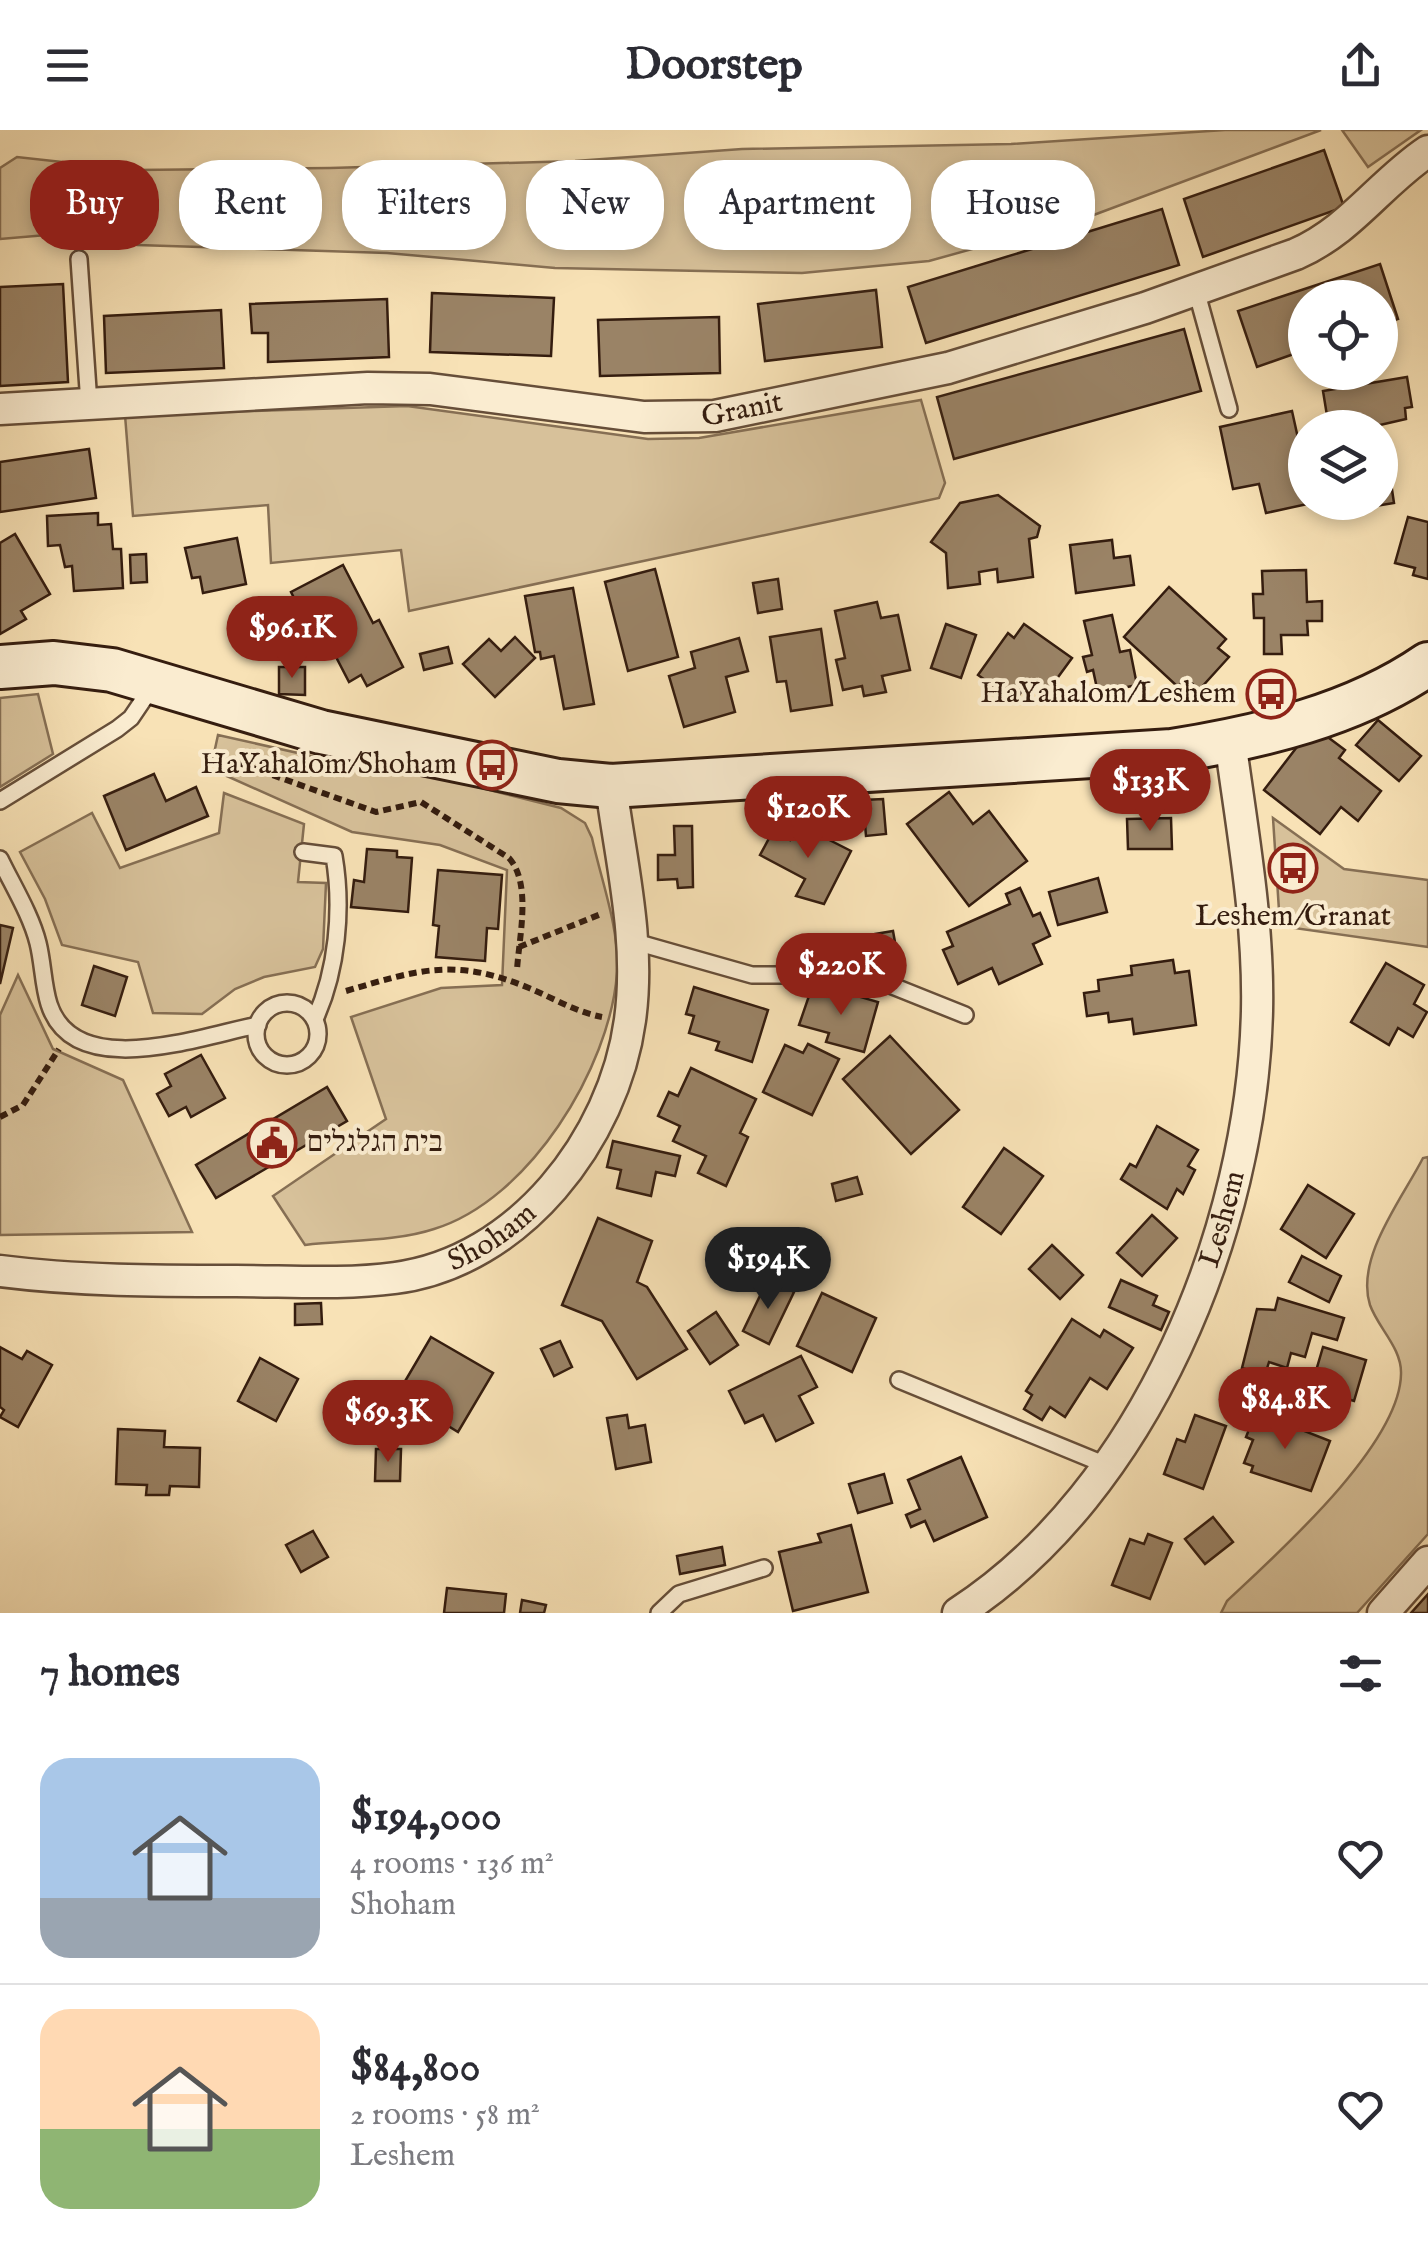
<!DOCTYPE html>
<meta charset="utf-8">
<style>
:root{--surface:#fff;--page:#f2f2f3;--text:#2b2b33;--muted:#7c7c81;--line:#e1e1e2;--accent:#8f2418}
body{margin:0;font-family:"IM FELL English","Frank Ruhl Libre",serif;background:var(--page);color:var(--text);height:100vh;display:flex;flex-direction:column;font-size:38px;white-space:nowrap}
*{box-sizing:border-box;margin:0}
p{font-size:32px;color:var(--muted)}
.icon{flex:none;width:55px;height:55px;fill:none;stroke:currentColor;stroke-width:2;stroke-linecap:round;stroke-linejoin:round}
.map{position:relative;height:1483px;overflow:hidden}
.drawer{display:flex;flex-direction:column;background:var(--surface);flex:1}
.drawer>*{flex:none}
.hud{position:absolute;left:30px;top:30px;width:1370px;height:90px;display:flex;gap:20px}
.fabs{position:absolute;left:1288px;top:150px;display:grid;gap:20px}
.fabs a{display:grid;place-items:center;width:110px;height:110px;border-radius:50%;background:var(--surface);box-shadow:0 5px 15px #0003;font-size:50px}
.price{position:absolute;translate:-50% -85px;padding:0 22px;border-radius:35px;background:var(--accent);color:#fff;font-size:32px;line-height:65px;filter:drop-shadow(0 2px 5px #0008)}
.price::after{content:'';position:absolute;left:50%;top:60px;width:30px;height:22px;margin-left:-15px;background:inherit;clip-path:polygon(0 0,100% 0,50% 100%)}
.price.on{background:#222;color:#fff}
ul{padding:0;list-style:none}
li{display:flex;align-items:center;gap:30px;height:250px;padding:0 40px}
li+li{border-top:2px solid var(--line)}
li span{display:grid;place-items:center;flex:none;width:280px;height:200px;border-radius:30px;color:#555}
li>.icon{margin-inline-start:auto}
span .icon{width:120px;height:120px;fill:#fffc;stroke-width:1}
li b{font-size:42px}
h2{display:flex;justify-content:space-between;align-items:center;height:120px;padding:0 40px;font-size:42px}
.chip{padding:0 35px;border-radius:40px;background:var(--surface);box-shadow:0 5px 15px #0003;font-size:35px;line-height:90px}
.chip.on{background:var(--accent);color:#fff}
header{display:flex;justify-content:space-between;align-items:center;height:130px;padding:0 40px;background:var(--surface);font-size:45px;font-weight:700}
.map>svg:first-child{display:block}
.green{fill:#d7c19a;stroke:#866f54;stroke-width:2.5}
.building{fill:#9a8366;stroke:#351d0f;stroke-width:2.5}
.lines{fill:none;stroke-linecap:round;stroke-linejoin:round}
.lane-casing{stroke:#664e39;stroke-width:20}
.street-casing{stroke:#664e39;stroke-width:35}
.secondary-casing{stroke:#351d0f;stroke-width:48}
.path{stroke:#351d0f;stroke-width:6;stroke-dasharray:8 5;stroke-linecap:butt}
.lane{stroke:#faecd0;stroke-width:15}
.street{stroke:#faecd0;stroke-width:30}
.secondary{stroke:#faecd0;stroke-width:42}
.labels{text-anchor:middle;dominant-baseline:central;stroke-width:8;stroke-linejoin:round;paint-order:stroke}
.street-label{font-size:30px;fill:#351d0f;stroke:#faecd0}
.poi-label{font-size:30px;fill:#351d0f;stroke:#faecd0;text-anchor:end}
</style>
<header><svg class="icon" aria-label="menu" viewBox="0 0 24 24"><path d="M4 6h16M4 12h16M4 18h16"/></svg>Doorstep<svg class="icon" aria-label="share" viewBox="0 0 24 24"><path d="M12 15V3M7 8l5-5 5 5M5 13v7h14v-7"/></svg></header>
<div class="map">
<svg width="1428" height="1483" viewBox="0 0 1428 1483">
<rect width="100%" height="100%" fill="#f8e2b6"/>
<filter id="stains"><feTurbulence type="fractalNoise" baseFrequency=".002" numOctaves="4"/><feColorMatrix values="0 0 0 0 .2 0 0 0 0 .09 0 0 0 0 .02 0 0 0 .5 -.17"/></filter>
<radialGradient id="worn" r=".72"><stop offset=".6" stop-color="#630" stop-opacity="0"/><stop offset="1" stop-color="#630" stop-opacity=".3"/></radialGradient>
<g class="green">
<path d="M1225,0H1321L1091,86L929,131L802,143L555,138L387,123L137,115L105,100L0,109V38L17,27L135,40L330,38L575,31L742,19L1011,14Z"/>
<path d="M1342,0H1421L1368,37Z"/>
<path d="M921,270L945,353L939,368L409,481L401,420L271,433L268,375L133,386L125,285L407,276L648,309L699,308Z"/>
<path d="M38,564L53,624L0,657V568Z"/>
<path d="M218,605L329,630L454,651L561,678L585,693L592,708C601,750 620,799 617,843C610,938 529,1070 434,1099C395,1112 345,1110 305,1115L273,1066L386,989L351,887L441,858L502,855L507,740L440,715L352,702L220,643L213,628Z"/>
<path d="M224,663L304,694L298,752L326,753L323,819L315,837L264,847L235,859L202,884L153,883L138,832L62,815L45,769L20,722L92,683L120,738L219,703Z"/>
<path d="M1273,688L1344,739L1428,750V817L1280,796Z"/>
<path d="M18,845L53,919L123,950L192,1102L0,1105V885Z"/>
<path d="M1428,1027V1404L1357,1483H1221L1227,1471C1277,1424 1400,1315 1401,1244C1402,1218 1378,1198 1370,1175C1355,1128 1402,1069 1423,1028Z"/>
</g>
<g class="building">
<path d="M1324,20L1344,77L1203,127L1184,69Z"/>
<path d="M1162,79L1179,135L926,213L908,157Z"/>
<path d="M1380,134L1398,189L1380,195V168H1305V220L1257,237L1238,181Z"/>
<path d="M63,154L68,252L0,256V157Z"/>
<path d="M876,160L882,217L765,231L758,174Z"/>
<path d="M432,163L554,168L551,226L430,222Z"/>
<path d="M387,169L389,227L268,232V203H252L250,174Z"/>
<path d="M221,180L224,238L106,243L104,186Z"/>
<path d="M719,187L720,243L600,246L598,190Z"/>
<path d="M1184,199L1201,261L954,329L937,267Z"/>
<path d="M1407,247L1412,277L1405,278L1406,289L1367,298H1329L1323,261Z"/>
<path d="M1292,281L1305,340V372L1312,373L1266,383L1259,354L1233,359L1220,297Z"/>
<path d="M89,319L96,368L0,382V332Z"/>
<path d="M1387,326L1394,373L1357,379L1356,372H1380V327Z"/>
<path d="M998,365L1040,396L1037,407L1029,409L1033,447L998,452L997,439L979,442L980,454L948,458L946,423L931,412L960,373Z"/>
<path d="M98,383V395L111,394L113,419H121L123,458L74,461L72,436L65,437L60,415L48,416L47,386Z"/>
<path d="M1408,387L1428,392V449L1413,445L1415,438L1395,433Z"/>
<path d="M15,404L50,464L21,481L26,489L0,504V413Z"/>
<path d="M237,408L246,454L203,463L200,447L192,448L185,418Z"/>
<path d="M1112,410L1114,428L1130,426L1134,455L1076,463L1070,415Z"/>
<path d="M146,424L147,452L131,453L130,425Z"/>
<path d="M343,435L373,493L379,490L403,537L367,556L361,545L349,552L322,500L313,505L291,462Z"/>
<path d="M655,439L678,527L628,541L605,452Z"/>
<path d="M1306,440L1307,472L1322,471V491H1307L1308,505H1281L1282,524H1264V488H1254L1253,464H1263L1262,441Z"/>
<path d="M778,449L782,479L758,483L753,453Z"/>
<path d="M1169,457L1226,509L1218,518L1229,527L1199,560L1186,548L1178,557L1124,507Z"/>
<path d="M573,458L594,574L564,579L554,526L541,529L540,522H535L525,466Z"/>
<path d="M877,472L881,488L898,485L910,540L882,546L886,562L864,566L862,556L843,560L836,530L845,528L835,481Z"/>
<path d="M1112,485L1120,522L1130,520L1137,555L1098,563L1093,540L1087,542L1083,527L1092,525L1084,491Z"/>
<path d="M946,494L976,505L961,548L931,538Z"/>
<path d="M1024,494L1072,528L1045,565L1028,552L1015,571L978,545L1008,503L1014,508Z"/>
<path d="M821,499L832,575L791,581L786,551L777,552L770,507Z"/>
<path d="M515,507L535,528L495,567L463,534L489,509L501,521Z"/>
<path d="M739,508L748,541L726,547L735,582L684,597L669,546L695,538L691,522Z"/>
<path d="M448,517L452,533L424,540L420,524Z"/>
<path d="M279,537H305V565L279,564Z"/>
<path d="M1378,590L1421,626L1399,651L1356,615Z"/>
<path d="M1313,596L1345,620L1339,628L1381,661L1358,691L1341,677L1320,704L1264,660Z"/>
<path d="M154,644L166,671L196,657L208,686L126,720L104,666Z"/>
<path d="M949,662L973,694L989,681L1027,731L969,776L907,694Z"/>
<path d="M883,669L886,704L866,706L863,670Z"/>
<path d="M1171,688L1172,719H1128L1127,689Z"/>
<path d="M798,694L851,721L824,774L796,766L805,749L760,725L773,701L790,710Z"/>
<path d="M674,696H692L693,757L678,758L677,749L658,750V725H675Z"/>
<path d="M367,719L397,721V727L412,728L408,782L351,777L354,750L364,752Z"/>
<path d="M438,740L502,745L498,799L487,798L485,831L436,827L439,796L433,795Z"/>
<path d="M1098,748L1107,782L1058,795L1049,762Z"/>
<path d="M1020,758L1033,786L1040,783L1050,806L1033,814L1042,834L999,854L992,838L958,854L943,820L953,816L947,802L1010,774L1006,764Z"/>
<path d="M0,795L13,798L0,854Z"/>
<path d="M893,801L899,835L869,840L863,806Z"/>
<path d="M1173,830L1175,843L1189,841L1196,895L1134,904L1132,889L1109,892L1108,883L1087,886L1084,863L1099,861L1098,850L1132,845L1131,836Z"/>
<path d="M1386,833L1424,855L1414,874L1427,882L1413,907L1398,898L1389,915L1351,892Z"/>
<path d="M94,836L127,847L115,886L82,875Z"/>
<path d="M694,857L768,880L752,932L716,920L719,912L689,903L694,886L686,884Z"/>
<path d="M811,860L835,868L837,860L878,872L864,922L826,912L829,903L799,895Z"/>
<path d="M890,906L959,980L911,1024L843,949Z"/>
<path d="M808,914L839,929L812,985L763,962L785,915L803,923Z"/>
<path d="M201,925L225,968L191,987L186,977L169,986L157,964L171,956L165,944Z"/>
<path d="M691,938L756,969L740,1003L748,1007L726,1056L698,1043L706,1026L673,1011L680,996L658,986L669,962L678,966Z"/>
<path d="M327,957L347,991L216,1068L196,1035Z"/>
<path d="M1157,996L1198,1020L1188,1036L1195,1040L1183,1064L1177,1059L1167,1079L1121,1049L1130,1034L1136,1037Z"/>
<path d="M613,1011L680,1026L675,1046L656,1042L651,1066L617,1058L621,1040L607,1037Z"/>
<path d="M1004,1018L1043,1046L1001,1104L963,1077Z"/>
<path d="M857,1047L862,1064L836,1071L832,1054Z"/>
<path d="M1308,1055L1354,1084L1326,1128L1281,1099Z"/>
<path d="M1152,1085L1177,1108L1142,1146L1117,1123Z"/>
<path d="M598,1088L652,1111L637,1152L647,1157L687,1219L637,1249L602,1191L562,1175Z"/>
<path d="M1052,1115L1083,1145L1060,1169L1029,1139Z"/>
<path d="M1302,1126L1341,1146L1329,1172L1289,1152Z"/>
<path d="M768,1149L794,1162L769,1214L743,1201Z"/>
<path d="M1121,1150L1157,1166L1153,1175L1169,1182L1161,1200L1109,1177Z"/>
<path d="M822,1163L876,1188L852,1242L797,1216Z"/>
<path d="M1278,1168L1344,1188L1337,1210L1312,1203L1305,1227L1291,1223L1287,1238L1269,1232L1265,1245L1242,1238L1257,1179L1275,1180Z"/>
<path d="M321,1173L322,1194L295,1195V1174Z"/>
<path d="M716,1182L738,1215L710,1234L688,1201Z"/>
<path d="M1072,1189L1100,1207L1104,1200L1133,1218L1107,1259L1090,1248L1065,1287L1050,1277L1042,1290L1024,1279L1032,1265L1026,1261Z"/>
<path d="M431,1207L493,1243L458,1302L437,1289L441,1282L401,1258Z"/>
<path d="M560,1211L572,1237L554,1246L541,1219Z"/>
<path d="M0,1217L22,1229L27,1221L52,1235L18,1297L0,1287L4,1280L0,1277Z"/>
<path d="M1323,1217L1366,1230L1354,1271L1311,1258Z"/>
<path d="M801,1226L817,1257L799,1266L813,1293L776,1311L763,1285L745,1293L729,1261Z"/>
<path d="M260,1228L298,1249L276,1291L238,1271Z"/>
<path d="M1256,1282L1330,1311L1311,1361L1251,1342L1253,1336L1244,1333L1253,1310L1246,1307Z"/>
<path d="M627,1285L629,1298L645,1295L651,1332L616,1339L607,1288Z"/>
<path d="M1195,1285L1226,1296L1203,1359L1164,1344L1177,1309L1185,1312Z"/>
<path d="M118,1299L165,1301L164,1317L200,1318L199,1357L170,1356L169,1365H146L147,1355L116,1354Z"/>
<path d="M376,1319H401L400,1351H375Z"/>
<path d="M961,1327L987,1387L934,1411L925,1391L911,1397L906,1385L920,1379L908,1350Z"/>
<path d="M884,1344L892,1373L858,1383L849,1354Z"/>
<path d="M1213,1387L1233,1412L1205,1434L1185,1409Z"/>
<path d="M851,1395L868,1462L793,1481L779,1422L821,1412L818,1404Z"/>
<path d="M313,1401L328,1427L301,1442L286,1415Z"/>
<path d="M1148,1404L1172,1413L1150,1469L1112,1455L1130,1409L1144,1414Z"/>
<path d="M722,1417L725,1435L680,1444L677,1426Z"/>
<path d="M447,1458L506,1464L504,1483H444Z"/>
<path d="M1428,1464V1483H1411Z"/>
<path d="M522,1470L546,1475L544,1483H520Z"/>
</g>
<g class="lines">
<g class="lane-casing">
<g id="lane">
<path d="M79,129L89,274"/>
<path d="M1196,160L1229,279"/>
<path d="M0,671L117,599L131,588L154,554"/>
<path d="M303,722L334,726C343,779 337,841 315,889"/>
<path d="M0,729C13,756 31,785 38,813C43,833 43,855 49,874C74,953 201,906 258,895"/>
<path d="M632,811L752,845H865L965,885"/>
<circle cx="287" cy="904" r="31"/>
<path d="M899,1250L1106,1335"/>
<path d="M659,1483L679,1464L764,1438"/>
</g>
</g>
<g class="street-casing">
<g id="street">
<path id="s1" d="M0,279L368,258L430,259L644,287L715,286L948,238L1145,178L1296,124C1351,100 1380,53 1428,21"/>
<path id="s2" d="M0,1141C78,1151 157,1151 236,1151C288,1151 343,1155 395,1148C519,1132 614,1009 630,890C641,811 621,733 611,656"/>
<path id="s3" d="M958,1483C1146,1361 1252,1098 1257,881C1259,790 1242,700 1230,610"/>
<path d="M1383,1483L1428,1432"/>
</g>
</g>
<g class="secondary-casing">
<path id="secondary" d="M0,537L54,533L112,540L321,602L558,651L611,656L1172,621C1260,607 1354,585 1428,534"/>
</g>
<g class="path">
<path d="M236,632L376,682L421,672L509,728C532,754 519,807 517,840"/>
<path d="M519,817L601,784"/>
<path d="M346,861C418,840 454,827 529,858C553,868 576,882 602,887"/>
<path d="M0,987L23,975L59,919"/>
</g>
<use href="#lane" class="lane"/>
<use href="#street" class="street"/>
<use href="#secondary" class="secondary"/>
</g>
<defs>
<g id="bus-ring" transform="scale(2.5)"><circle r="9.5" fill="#faecd0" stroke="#8f2418" stroke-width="1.5"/><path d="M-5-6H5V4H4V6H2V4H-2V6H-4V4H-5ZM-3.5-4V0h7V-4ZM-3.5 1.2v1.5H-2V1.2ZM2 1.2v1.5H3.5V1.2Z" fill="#8f2418"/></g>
<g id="civic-ring" transform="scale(2.5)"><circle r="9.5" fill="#faecd0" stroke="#8f2418" stroke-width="1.5"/><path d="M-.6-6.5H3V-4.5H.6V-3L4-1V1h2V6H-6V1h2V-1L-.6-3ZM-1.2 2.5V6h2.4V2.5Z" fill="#8f2418"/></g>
</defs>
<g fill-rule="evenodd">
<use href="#bus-ring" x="1271" y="564"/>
<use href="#bus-ring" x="492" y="635"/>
<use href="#bus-ring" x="1293" y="738"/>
<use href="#civic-ring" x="272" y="1013"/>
</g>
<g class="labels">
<g class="street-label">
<text stroke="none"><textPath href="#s1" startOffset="745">Granit</textPath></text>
<text stroke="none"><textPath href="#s3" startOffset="485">Leshem</textPath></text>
<text stroke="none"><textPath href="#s2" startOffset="502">Shoham</textPath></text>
</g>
<g class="poi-label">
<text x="1236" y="564">HaYahalom/Leshem</text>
<text x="457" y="635">HaYahalom/Shoham</text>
<text x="1293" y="787" text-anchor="middle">Leshem/Granat</text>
<text x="307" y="1013" text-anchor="start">בית הגלגלים</text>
</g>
</g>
<rect width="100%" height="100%" filter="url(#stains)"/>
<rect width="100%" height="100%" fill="url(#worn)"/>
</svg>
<div class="fabs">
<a><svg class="icon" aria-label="locate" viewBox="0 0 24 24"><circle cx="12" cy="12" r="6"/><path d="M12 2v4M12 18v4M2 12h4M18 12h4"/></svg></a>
<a><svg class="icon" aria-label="layers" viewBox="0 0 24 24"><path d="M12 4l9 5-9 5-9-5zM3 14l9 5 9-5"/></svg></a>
</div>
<b class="price" style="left:292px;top:551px">$96.1K</b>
<b class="price" style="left:1150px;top:704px">$133K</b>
<b class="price" style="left:808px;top:731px">$120K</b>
<b class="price" style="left:841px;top:888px">$220K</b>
<b class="price on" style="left:768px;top:1182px">$194K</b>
<b class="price" style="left:1285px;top:1322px">$84.8K</b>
<b class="price" style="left:388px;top:1335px">$69.3K</b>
<div class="hud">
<a class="chip on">Buy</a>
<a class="chip">Rent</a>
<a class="chip">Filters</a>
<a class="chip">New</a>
<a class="chip">Apartment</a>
<a class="chip">House</a>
</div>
</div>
<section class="drawer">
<h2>7 homes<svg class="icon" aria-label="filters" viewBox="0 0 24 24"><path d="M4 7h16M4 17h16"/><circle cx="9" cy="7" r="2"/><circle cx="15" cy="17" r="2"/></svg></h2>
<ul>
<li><span style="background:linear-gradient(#a9c7e8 70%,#9aa5b1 0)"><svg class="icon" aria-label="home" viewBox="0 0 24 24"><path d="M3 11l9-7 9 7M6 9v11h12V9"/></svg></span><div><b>$194,000</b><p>4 rooms · 136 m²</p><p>Shoham</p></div><svg class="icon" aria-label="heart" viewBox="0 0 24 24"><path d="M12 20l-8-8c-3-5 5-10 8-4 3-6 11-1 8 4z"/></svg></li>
<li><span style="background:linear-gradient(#ffd9b3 60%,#8fb573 0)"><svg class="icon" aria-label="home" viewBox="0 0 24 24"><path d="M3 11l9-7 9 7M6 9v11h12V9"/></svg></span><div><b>$84,800</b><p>2 rooms · 58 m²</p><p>Leshem</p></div><svg class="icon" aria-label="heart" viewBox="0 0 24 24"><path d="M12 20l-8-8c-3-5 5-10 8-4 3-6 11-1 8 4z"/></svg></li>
</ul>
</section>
